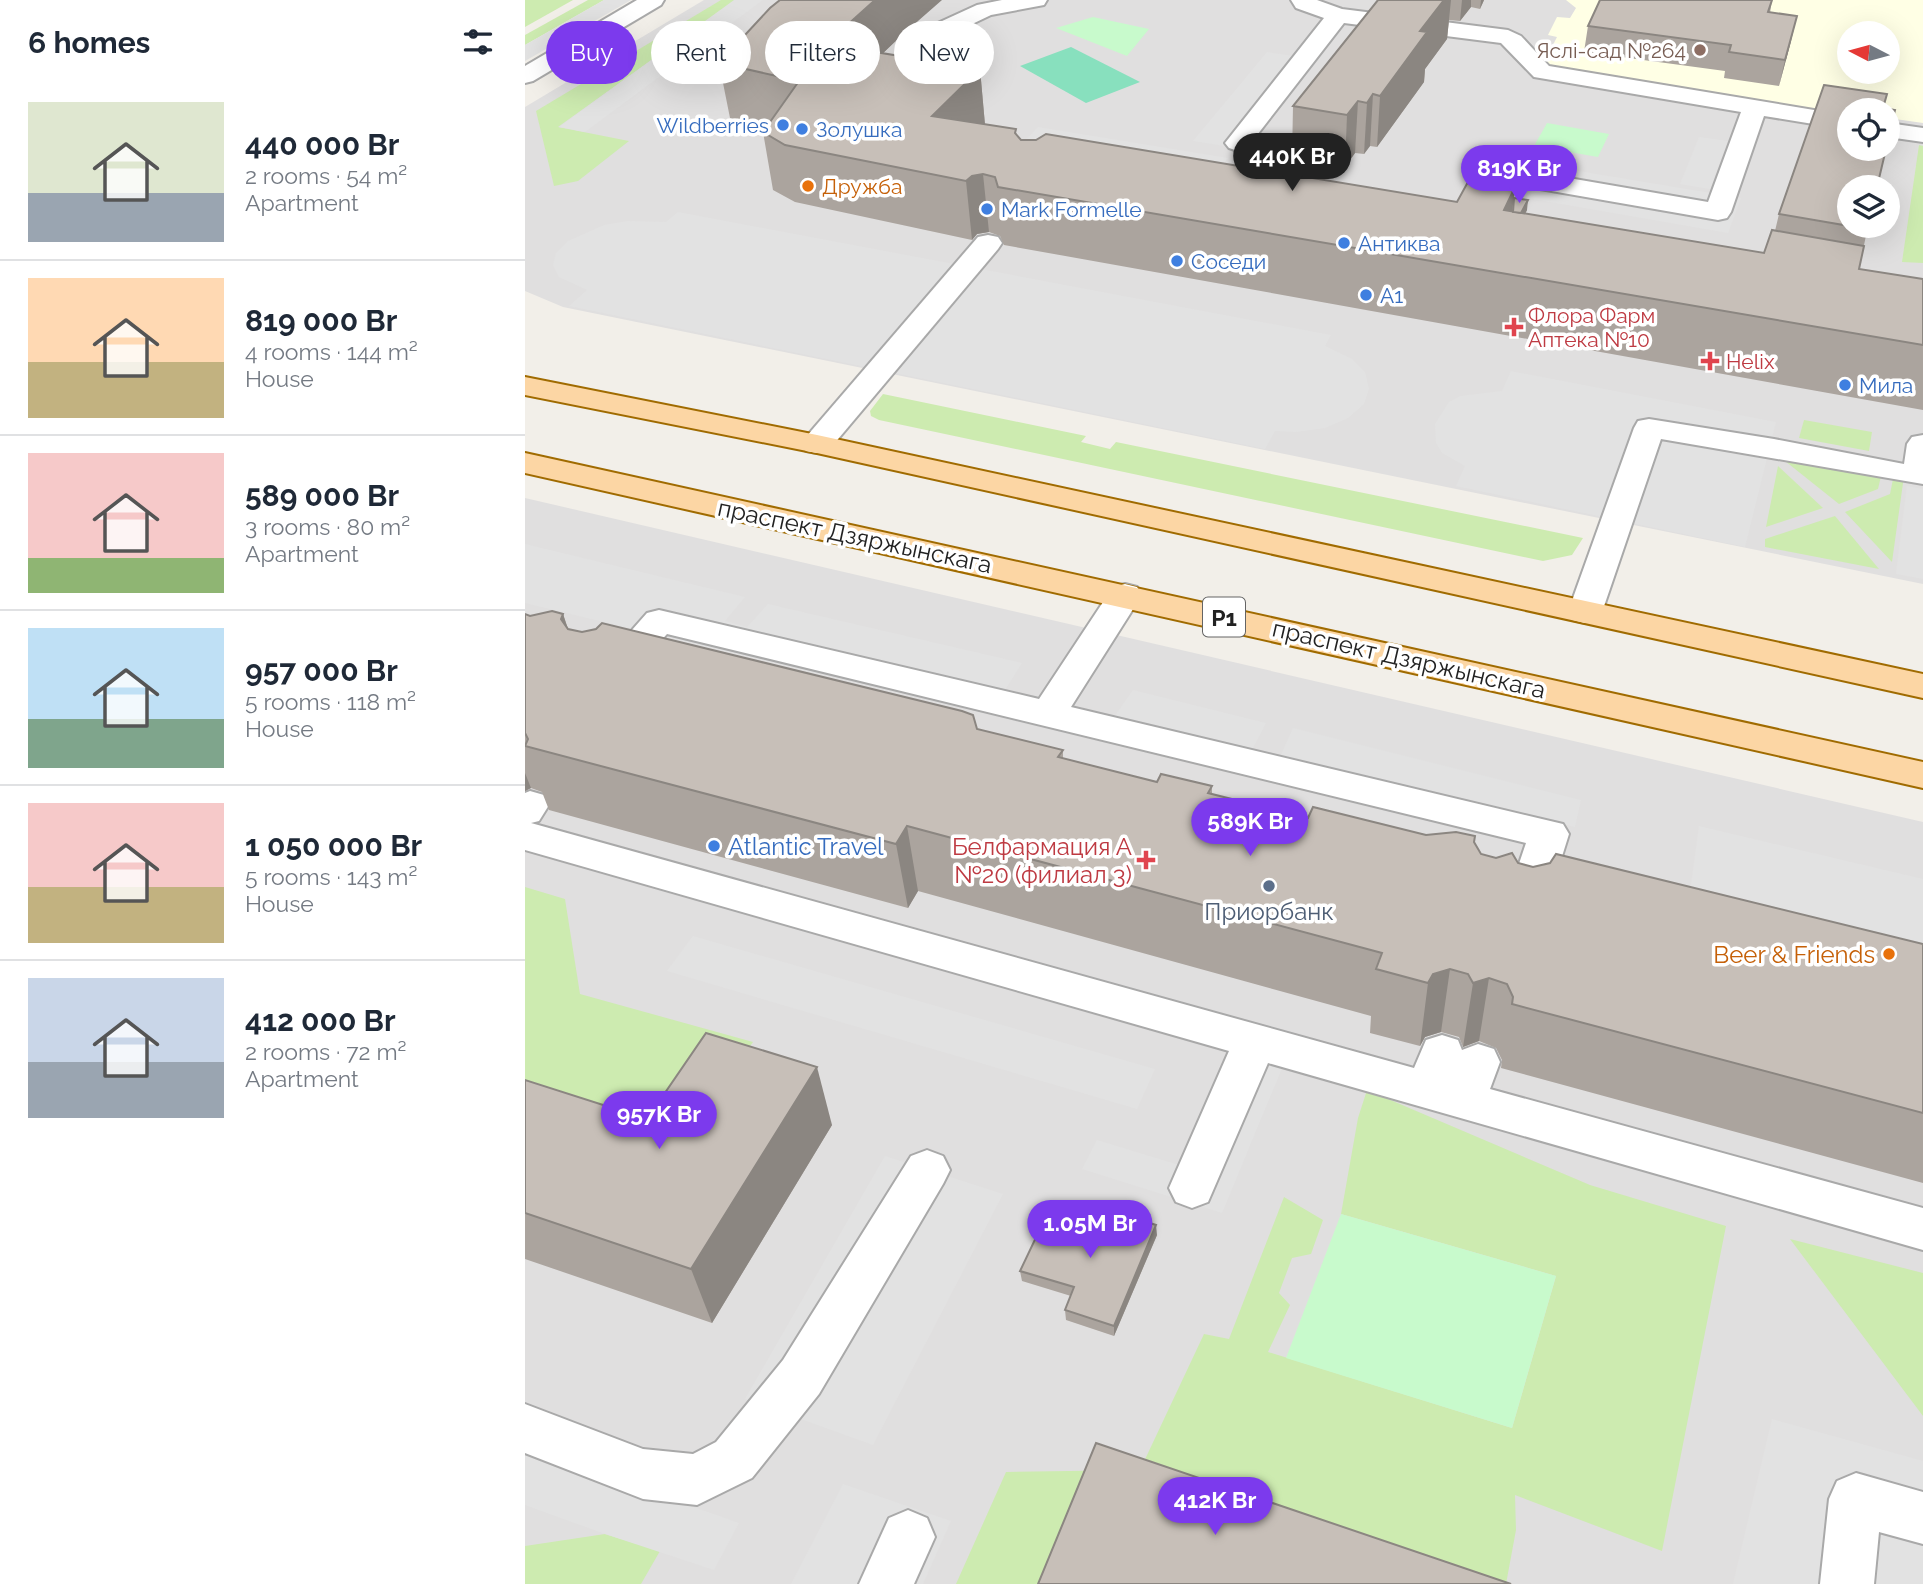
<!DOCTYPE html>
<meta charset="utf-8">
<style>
:root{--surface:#fff;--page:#f6f6f7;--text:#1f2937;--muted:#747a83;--line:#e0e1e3;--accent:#7c3aed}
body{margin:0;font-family:Raleway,sans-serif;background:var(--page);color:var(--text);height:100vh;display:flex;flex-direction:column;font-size:26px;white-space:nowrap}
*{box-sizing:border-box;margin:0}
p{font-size:23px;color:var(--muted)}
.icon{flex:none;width:38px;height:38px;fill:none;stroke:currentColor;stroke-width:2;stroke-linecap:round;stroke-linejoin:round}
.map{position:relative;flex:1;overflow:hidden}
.drawer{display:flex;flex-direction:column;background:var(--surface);width:525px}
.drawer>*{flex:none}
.top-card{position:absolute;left:21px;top:21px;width:665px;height:63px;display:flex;gap:14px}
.needle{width:46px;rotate:276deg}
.buttons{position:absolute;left:1312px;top:21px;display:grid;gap:14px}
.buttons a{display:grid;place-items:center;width:63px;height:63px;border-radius:50%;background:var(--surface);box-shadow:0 7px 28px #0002;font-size:35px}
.price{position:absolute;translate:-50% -60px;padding:0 16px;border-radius:24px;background:var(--accent);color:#fff;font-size:23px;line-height:46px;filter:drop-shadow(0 2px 4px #0008)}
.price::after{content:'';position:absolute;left:50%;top:42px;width:21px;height:16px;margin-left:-10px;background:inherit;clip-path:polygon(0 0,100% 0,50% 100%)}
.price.current{background:#222;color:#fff}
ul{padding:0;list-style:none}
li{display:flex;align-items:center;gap:21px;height:175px;padding:0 28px}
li+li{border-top:2px solid var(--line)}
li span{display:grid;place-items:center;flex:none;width:196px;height:140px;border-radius:0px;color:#555}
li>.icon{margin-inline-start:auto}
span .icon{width:84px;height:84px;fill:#fffc;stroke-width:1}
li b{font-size:30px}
h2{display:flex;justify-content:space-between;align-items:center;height:84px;padding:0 28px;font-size:30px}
.pill{padding:0 24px;border-radius:32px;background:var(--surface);box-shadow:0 7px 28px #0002;font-size:24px;line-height:63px}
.pill.current{background:var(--accent);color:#fff}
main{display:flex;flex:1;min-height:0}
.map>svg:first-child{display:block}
.residential{fill:#e0dfdf;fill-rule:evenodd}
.education{fill:#ffffe5;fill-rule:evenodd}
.grass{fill:#cdebb0}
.park{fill:#c8facc}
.pitch{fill:#88e0be}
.parking{fill:#e2e2e2}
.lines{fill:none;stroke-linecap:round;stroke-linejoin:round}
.minor-casing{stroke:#a9a9a9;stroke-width:4}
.major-casing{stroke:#a06b00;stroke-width:4}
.minor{fill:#fff;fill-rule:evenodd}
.major{fill:#fcd6a4;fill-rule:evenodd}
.wall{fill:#aba49e}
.shaded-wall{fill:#8b8681}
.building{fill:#c7bfb8;stroke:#8b8681;stroke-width:2}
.education-dot{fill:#8d6e63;stroke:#fff;stroke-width:2.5}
.shop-dot{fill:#3f7fe0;stroke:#fff;stroke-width:2.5}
.food-dot{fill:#e8710a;stroke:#fff;stroke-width:2.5}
.health-dot{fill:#e0444e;stroke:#fff;stroke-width:2.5}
.service-dot{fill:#5c6f8a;stroke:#fff;stroke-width:2.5}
.labels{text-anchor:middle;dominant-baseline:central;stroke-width:7;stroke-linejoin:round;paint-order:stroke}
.far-education-label{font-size:21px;fill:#785e54;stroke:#fff;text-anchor:end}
.far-shop-label{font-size:21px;fill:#366cbe;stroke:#fff;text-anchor:start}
.far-food-label{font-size:21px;fill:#c56008;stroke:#fff;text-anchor:start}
.far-health-label{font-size:21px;fill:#be3a42;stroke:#fff;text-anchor:start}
.shield{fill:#fff;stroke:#646464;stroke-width:2}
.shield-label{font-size:23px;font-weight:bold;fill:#222}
.street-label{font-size:24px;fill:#222;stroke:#fff}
.shop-label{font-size:24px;fill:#366cbe;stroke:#fff;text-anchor:start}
.health-label{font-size:24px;fill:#be3a42;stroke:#fff;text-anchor:end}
.service-label{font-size:24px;fill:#4e5e75;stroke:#fff}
.food-label{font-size:24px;fill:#c56008;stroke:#fff;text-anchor:end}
</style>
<main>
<section class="drawer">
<h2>6 homes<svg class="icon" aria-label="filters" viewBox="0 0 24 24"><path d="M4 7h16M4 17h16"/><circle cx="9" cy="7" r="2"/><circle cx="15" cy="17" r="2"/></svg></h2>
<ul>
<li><span style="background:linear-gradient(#dfe7d0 65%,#9aa5b1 0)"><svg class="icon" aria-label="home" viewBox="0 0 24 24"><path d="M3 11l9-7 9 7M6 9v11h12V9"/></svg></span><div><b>440 000 Br</b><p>2 rooms · 54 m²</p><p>Apartment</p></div></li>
<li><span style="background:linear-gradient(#ffd9b3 60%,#c2b280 0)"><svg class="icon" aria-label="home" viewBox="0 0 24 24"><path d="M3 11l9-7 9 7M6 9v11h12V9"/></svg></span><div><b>819 000 Br</b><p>4 rooms · 144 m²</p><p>House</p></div></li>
<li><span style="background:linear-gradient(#f6c9c9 75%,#8fb573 0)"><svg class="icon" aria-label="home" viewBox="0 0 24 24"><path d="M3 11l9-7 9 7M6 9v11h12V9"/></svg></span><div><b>589 000 Br</b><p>3 rooms · 80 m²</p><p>Apartment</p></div></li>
<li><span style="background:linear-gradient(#bfe0f5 65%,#7fa58c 0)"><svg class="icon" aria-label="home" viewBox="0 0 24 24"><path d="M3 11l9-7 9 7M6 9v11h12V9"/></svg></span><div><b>957 000 Br</b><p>5 rooms · 118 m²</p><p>House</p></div></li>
<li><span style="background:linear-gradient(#f6c9c9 60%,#c2b280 0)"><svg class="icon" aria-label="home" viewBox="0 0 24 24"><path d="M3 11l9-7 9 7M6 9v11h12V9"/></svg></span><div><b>1 050 000 Br</b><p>5 rooms · 143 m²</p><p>House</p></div></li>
<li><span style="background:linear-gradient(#c9d6e8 60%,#9aa5b1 0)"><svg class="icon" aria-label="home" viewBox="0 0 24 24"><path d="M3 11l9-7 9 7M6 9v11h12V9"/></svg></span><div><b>412 000 Br</b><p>2 rooms · 72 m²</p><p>Apartment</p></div></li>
</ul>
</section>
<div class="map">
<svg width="1398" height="1584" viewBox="0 0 1398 1584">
<rect width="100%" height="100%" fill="#f2efe9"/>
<g class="residential">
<path d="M179,0H1398V584L38,307L0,291V107ZM1325,33H1363V72H1325ZM1325,110H1363V149H1325ZM1325,187H1363V226H1325Z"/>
<path d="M0,498L1398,822V1584H0Z"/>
</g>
<path class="education" d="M1041,0H1398V123L1363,118V110H1325V117L1036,73L1019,63L1032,37L1023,35L1032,17L1045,18L1051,8ZM1325,33H1363V72H1325Z"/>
<g class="grass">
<path d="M0,0H48L0,27Z"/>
<path d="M63,0H79L0,45V35Z"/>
<path d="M196,0H210L33,127L104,141L53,181L29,186L11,111Z"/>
<path d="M1394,145L1398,146V263L1377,262Z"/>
<path d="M358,394L561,436L556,442L585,449L591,442L1058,538L1047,555L1018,561L354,420L346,416L345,411Z"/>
<path d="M1279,420L1347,432L1344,451L1274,438Z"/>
<path d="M1255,457L1357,472L1353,489L1314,504Z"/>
<path d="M1253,466L1298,508L1241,527Z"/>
<path d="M1369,474L1379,476L1367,562L1320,512L1365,494Z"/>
<path d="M1310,516L1354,569L1240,547V539Z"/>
<path d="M0,887L40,899L55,994L228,1042L138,1167L0,1122Z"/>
<path d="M842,1090L1065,1185L1201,1226L1137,1551L990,1495L991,1530L981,1584H431L481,1472L615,1470L679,1334L704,1339L759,1197L798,1220L786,1254L767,1258L754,1293L765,1305L743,1352L987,1428L1031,1276L816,1214L833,1118Z"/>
<path d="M1265,1239L1398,1273V1416Z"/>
<path d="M80,1534L135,1551L116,1584H0V1546Z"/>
</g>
<g class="park">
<path d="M568,17L624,29L602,56L531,28Z"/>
<path d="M1022,123L1084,134L1073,157L1009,146Z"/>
<path d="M816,1214L1031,1276L987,1428L761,1358Z"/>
</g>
<path class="pitch" d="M546,47L615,82L561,103L495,66Z"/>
<g class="parking">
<path d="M79,0H106L0,61V45Z"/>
<path d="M209,0H238L60,132L34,127Z"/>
<path d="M742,52L789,59L719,149L668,141Z"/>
<path d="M513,127L703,158L694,170L488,153Z"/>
<path d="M1174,137L1203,141L1185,189L1155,184Z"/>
<path d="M987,160L1216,198L1203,233L968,192Z"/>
<path d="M153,212L806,335L800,346L827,359L840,372L844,389L839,404L823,418L800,428L771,432L750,431L740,449L44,306L62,290L34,277L28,265L31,253L43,241L79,225L103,221L141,222Z"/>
<path d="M986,371L1251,422L1220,547L931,486L940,466L917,453L911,443L910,424L924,402L935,396L977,391Z"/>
<path d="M1382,486L1398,489V579L1371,574Z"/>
<path d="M0,544L220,597L200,621L222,627L243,604L497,663L480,690L589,717L608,690L741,723L727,750L755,757L768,728L1056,800L1050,827L932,800L903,820L0,603Z"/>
<path d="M1174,826L1398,879V951L1165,893Z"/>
<path d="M168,936L630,1069L612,1109L142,971Z"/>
<path d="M707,1045L760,1061L697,1213L557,1169L572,1140L654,1165Z"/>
<path d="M360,1156L478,1194L348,1445L220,1399Z"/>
<path d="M1247,1419L1398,1461V1584H1208Z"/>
<path d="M0,1447L214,1523L189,1570L80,1534L0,1505Z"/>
<path d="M318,1484L426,1521L398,1584H266Z"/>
</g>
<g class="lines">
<g class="minor-casing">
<g id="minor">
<path d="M112,0H139L136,5L8,81L0,83V66Z"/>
<path d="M477,0H522L519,5L466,15L420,37L362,94L354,96L346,94L342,89L404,27L452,5Z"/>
<path d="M766,0H792L817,9L983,30L996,36L1024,66L1325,116V130L1239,116L1206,212L1202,218L1193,220L986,184L977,181L973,176L977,171L986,168L1183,202L1216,112L1009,77L976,43L819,23L722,148L713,151L704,148L700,143L704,138L799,18L771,8Z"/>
<path d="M1363,123L1398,128V142L1363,137Z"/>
<path d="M463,235L473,237L477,243L473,249L303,451L292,453L281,451L276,444L281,437L453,237Z"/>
<path d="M1124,419L1249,439L1379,464L1382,444L1387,437L1398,435V484L1136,439L1077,612L1072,620L1060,623L1048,620L1043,612L1109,428L1113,421Z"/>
<path d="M600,584L612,587L617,595L546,707L1038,824L1044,834L1019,914L1013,925L998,929L983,925L977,914L1001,843L142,634C123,655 105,690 74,681L69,673L122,613L134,610L514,699L588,587Z"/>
<path d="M5,791L19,795L24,805L14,821L6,823L889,1068L901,1040L917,1035L933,1040L937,1050L953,1044L969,1049L975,1062L965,1089L1398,1208V1250L743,1063L683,1202L667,1208L651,1202L644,1188L704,1051L0,850V793Z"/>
<path d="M402,1150L418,1156L425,1170L418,1184L294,1394L227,1478L172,1505L118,1499L0,1453V1404L118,1449L168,1454L191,1442L258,1360L386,1156Z"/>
<path d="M1331,1473L1398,1492V1544L1354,1532L1349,1584H1295L1304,1499L1312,1481Z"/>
<path d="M383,1510L402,1518L410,1537L389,1584H334L364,1518Z"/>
</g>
</g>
<g class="major-casing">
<g id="major">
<path d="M0,377L292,435L1398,674V698L292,453L0,395Z"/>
<path d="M0,453L1398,762V788L0,473Z"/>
</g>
</g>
<use href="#minor" class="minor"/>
<use href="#major" class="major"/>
</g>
<g class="wall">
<path d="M853,0H959L955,9L946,7L935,21L924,20L922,39L900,69L899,82L852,147L845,146L839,154L830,153L820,167L767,157L768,106Z"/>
<path d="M1075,0H1247L1245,13L1266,41L1254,86L1199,78L1200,71L1059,52L1063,26Z"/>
<path d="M377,35L358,53L455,69L460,125L491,135L496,140L932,202L990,187L989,198L1002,210L1000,214L1239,253L1250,231L1254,214L1358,108L1343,226L1334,269L1398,279V410L479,245L475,236L464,232L452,234L447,240L270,202L248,190L238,132L242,127L205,118L194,63Z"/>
<path d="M0,614L5,616L38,614L43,629L538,750V758L632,782L687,786V794L783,818L949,842L956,854L1008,867L1398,944V1183L976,1068L977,1060L971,1048L954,1041L938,1047L934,1037L916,1032L900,1037L895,1046L845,1033L846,1016L393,891L383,908L24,810L17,792L6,788L0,791Z"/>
<path d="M0,1080L122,1119L307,1125L187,1323L0,1259Z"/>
<path d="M587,1226L632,1235L589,1336L541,1320L540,1310L546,1296L497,1281L495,1271Z"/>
</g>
<g class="shaded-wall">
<path d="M350,0H417L377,35L310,99L301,44Z"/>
<path d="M919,0H926L922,39L900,69L899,82L852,147L855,96L895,31Z"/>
<path d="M937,0H946V7L935,21Z"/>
<path d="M956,0H959L955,9Z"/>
<path d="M1272,16L1266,41L1254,86L1260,60Z"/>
<path d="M455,69L460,125L407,116Z"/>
<path d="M848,94L845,146L839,154L842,103Z"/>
<path d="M833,101L830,153L820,167L822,115Z"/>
<path d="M458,174L464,232L452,234L447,240L441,181L447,176Z"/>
<path d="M990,187L983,246L979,210Z"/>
<path d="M1003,200L1002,210L994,225L995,216Z"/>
<path d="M38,614L59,678L36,619Z"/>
<path d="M0,773L6,788L0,791Z"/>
<path d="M382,826L393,891L383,908L371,844Z"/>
<path d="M925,969L916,1032L900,1037L895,1046L903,983L908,974Z"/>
<path d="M964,978L954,1041L938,1047L948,983Z"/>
<path d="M292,1067L307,1125L187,1323L166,1269Z"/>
<path d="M631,1225L632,1235L589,1336V1326Z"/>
</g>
<g class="building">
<path d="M255,0H350L301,44L455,69L407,116L491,129L490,133L496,140H511L521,134L932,202L944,180L990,187L979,210L1239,253L1247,230L1339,246L1334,269L1398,279V345L473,187L470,177L458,174L447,176L441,181L260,145L238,132L274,81L194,63L245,8Z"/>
<path d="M853,0H919L895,31L902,32L855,96L848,94L842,103L833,101L822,115L768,106Z"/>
<path d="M1075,0H1247L1243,12L1272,16L1260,60L1204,52L1206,45L1063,26Z"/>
<path d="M1299,85L1362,94L1358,108L1370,110L1363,137V110H1325V149H1361L1352,187H1325V226H1343L1342,229L1254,214Z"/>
<path d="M989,198L1003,200L996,213L988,212Z"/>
<path d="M27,611L38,614L36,619L43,629L57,632L71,629L77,623L437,711L448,715L452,729L538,750L533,757L632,782L636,774L687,786L683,793L783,818L788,807L901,835L931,832L950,836L949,842L956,854L971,858L987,853L993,863L1008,867L1025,863L1031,854L1398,944V1113L987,1004L988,997L982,984L964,978L948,983L943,974L925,969L908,974L903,983L851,969L857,953L382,826L371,844L0,746L3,739L0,733V614L5,616Z"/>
<path d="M181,1033L292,1067L166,1269L0,1213V1080L122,1119Z"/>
<path d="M525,1208L587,1226L592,1213L631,1225L589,1326L540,1310L549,1287L495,1271Z"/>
<path d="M571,1443L986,1584H513Z"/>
</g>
<circle class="education-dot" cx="1175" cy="50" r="7"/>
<g class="shop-dot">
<circle cx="258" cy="125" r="7"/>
<circle cx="277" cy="129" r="7"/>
<circle cx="462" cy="209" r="7"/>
<circle cx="819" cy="243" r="7"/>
<circle cx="652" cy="261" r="7"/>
<circle cx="841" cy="295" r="7"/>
<circle cx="1320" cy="385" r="7"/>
<circle cx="189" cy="846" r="7"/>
</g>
<g class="food-dot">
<circle cx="283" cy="186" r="7"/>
<circle cx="1364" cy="954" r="7"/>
</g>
<g class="health-dot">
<path d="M985.5 316.5h7v7h7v7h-7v7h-7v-7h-7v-7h7z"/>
<path d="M1181.5 350.5h7v7h7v7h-7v7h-7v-7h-7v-7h7z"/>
<path d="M617.5 849.5h7v7h7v7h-7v7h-7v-7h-7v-7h7z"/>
</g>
<circle class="service-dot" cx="744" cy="886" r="7"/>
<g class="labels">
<g class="far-education-label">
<text x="1161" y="50">Яслі-сад №264</text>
</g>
<g class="far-shop-label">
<text x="244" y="125" text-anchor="end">Wildberries</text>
<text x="291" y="129">Золушка</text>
<text x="476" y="209">Mark Formelle</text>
<text x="833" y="243">Антиква</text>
<text x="666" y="261">Соседи</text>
<text x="855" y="295">A1</text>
<text x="1334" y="385">Мила</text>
</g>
<g class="far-food-label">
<text x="297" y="186">Дружба</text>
</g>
<g class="far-health-label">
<text x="1003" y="315">Флора Фарм<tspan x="1003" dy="24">Аптека №10</tspan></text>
<text x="1201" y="361">Helix</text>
</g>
<rect class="shield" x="678" y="597.5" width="42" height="39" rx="5"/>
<g class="shield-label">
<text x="699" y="617">Р1</text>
</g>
<g class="street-label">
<text transform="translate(330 536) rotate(12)">праспект Дзяржынскага</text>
<text transform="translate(884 659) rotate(13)">праспект Дзяржынскага</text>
</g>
<g class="shop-label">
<text x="203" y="846">Atlantic Travel</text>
</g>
<g class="health-label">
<text x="607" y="846">Белфармация А<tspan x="607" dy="28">№20 (филиал 3)</tspan></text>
</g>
<g class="service-label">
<text x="744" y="911">Приорбанк</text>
</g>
<g class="food-label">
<text x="1350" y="954">Beer &amp; Friends</text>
</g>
</g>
</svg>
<div class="buttons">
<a><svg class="needle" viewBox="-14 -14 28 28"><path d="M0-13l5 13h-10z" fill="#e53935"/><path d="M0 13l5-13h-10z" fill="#747a83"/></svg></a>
<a><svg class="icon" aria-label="locate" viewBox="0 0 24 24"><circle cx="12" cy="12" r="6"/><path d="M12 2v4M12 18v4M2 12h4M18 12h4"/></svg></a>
<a><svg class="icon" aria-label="layers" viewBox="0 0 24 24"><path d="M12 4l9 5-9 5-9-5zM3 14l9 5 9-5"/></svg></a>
</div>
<b class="price current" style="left:767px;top:193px">440K Br</b>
<b class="price" style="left:994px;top:205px">819K Br</b>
<b class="price" style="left:725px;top:858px">589K Br</b>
<b class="price" style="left:134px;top:1151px">957K Br</b>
<b class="price" style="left:565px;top:1260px">1.05M Br</b>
<b class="price" style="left:690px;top:1537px">412K Br</b>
<div class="top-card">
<a class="pill current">Buy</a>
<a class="pill">Rent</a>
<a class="pill">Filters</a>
<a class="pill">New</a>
</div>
</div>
</main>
